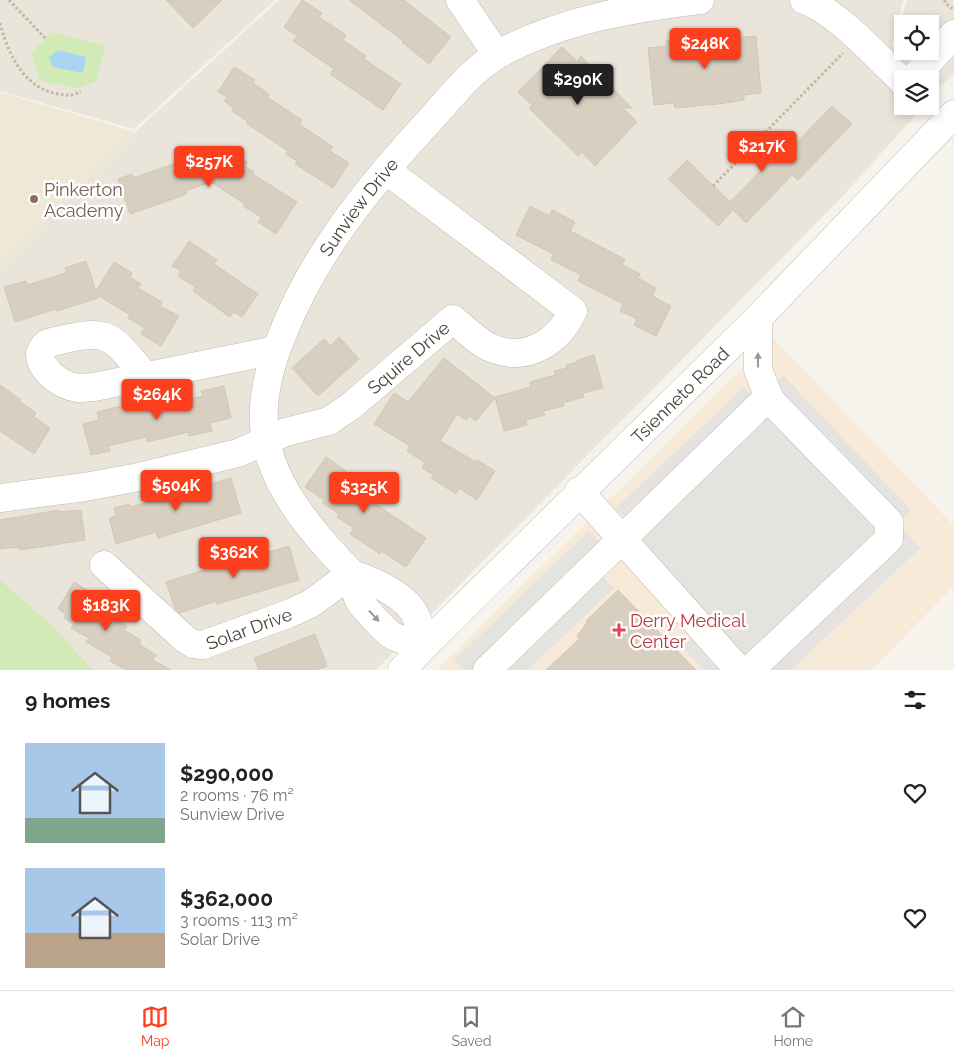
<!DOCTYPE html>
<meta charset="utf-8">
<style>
:root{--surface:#fff;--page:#f6f6f6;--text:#222;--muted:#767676;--line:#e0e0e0;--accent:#fc3f1d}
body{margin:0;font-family:Raleway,sans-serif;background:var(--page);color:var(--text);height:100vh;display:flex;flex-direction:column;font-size:19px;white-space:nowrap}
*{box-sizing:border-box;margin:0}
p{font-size:16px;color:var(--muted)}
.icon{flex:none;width:28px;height:28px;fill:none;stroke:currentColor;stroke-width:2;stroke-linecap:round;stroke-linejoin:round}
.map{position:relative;height:670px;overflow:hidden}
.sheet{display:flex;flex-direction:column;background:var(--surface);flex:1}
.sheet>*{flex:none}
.controls{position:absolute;left:894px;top:15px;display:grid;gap:10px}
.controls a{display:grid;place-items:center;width:45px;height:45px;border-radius:0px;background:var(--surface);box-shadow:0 2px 8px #0003;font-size:25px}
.price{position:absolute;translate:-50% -42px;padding:0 11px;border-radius:5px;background:var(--accent);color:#fff;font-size:16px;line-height:32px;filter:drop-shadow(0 1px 2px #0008)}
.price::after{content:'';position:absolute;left:50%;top:30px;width:15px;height:11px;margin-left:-8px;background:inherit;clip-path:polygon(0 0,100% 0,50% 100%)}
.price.selected{background:#222;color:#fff}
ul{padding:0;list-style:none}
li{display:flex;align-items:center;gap:15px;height:125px;padding:0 25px}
li span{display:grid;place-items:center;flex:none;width:140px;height:100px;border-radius:0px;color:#555}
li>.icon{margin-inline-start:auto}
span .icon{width:60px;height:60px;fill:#fffc;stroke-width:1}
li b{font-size:21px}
h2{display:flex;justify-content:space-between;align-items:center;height:60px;padding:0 25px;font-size:21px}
.tabs{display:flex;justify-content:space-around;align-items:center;height:70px;border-top:1px solid var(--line);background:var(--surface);font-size:14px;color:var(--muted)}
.tabs a{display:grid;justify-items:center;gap:2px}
.tabs .selected{color:var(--accent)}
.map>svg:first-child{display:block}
.residential{fill:#eae5da}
.commercial{fill:#f7ead8}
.education{fill:#efe8d6}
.green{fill:#d2eab5}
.parking{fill:#e5e3e0}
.water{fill:#a9d4f2}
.building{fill:#d8cfc1;stroke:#d3c7b4}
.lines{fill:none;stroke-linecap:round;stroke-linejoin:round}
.minor-casing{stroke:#c2bbae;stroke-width:29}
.path{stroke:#c4b79f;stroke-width:3;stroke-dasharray:2.5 2.5;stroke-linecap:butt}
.minor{stroke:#fff;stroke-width:28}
.oneway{fill:#9c9892}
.education-dot{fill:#8d6e63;stroke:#fff;stroke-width:2}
.health-dot{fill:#e0444e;stroke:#fff;stroke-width:2}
.labels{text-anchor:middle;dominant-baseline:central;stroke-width:5;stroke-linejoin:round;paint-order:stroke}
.education-label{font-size:18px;fill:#785e54;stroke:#fff;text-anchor:start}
.street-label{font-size:18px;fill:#4b4439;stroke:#fff}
.health-label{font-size:18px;fill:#be3a42;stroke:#fff;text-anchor:start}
</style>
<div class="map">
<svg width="954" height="670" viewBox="0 0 954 670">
<rect width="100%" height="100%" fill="#f6f3ec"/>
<g class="residential">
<path d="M0,0H275L134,129L0,91Z"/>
<path d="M279,0H903L892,45L926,79H902V106H924L839,200L376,670H79L0,595V266L135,132Z"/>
<path d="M907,0H954V73L940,87L903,51H930V24H902V50L895,44Z"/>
</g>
<path class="commercial" d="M773,338L954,526V586L871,670H437Z"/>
<path class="education" d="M0,92L135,132L0,266Z"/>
<g class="green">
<path d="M51,32L105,46L96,81L79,88L40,81L31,54Z"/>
<path d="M0,580L53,627L93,670H0Z"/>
</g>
<g class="parking">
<path d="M783,375L911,510L898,524L920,548L791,670H704L682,647L709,622L634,542L642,534L616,508L744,387L757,400Z"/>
<path d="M589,531L601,544L586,559L614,588L528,670H464L454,660Z"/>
</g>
<path class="water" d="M58,50L86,57L83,73L53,67L49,58Z"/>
<g class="building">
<path d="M166,0H222L193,28Z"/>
<path d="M302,0L322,13L319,17L346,35L343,40L366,56L364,59L401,84L383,110L330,74L334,69L293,41L297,36L284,27Z"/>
<path d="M349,0H404L451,37L429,64L402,42L403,41Z"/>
<path d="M736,32V38L756,36L761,93L744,95V100L718,104L675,108L674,103L654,105L648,48L667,46L666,41L692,38V36Z"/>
<path d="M562,47L577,61L581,56L632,108H623L637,122L595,166L582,152L578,156L529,108L532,105L518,92Z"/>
<path d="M234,67L255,80L253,83L269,94L267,97L302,120L299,124L333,147L330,151L349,163L333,188L295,164L297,161L286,154L288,151L247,124L248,122L232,111L234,108L224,101L227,97L218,92Z"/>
<path d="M832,106L852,124L798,180L792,175L746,223L733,210L718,226L668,179L687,160L730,202L774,157L779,161Z"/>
<path d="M200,150L211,180L230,151L247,162L245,166L254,172L253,174L297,202L276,234L258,222L261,217L243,206L245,204L211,182L186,191L187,194L130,214L118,179L132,174L133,178L185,160L184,156Z"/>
<path d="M530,206L550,216L552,210L575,222L570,231L625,259L622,265L640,274L638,278L656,288L652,296L671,306L656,336L634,325L637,319L620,311L623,304L578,281L581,275L551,260L553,254L516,235Z"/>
<path d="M189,241L217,260L214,264L258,294L242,317L234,312L230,317L193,291L195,287L178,276L181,271L172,266Z"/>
<path d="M86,261L96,291L114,262L132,273L130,277L141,284L138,288L162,302L160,306L179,316L161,346L141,334L145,328L128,318L130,315L97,295L98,298L57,311L56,309L15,322L4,287L26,281L27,285L66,273L65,268Z"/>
<path d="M339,337L359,359L318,396L292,368L324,339L330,346Z"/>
<path d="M594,355L603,388L583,393L584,397L563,403L564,406L543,411L545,415L526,420L527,425L504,431L495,397L531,387L530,382L555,375L554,371L567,368L566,365L578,362V360Z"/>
<path d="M444,358L495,398L476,421L469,416L466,420L457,414L440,441L476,462L477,460L495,471L477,500L459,488L456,494L431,478L433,475L422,468L425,463L407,451L410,446L374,424L394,393L408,402Z"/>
<path d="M0,385L20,399L19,401L36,413L34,417L50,428L34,454L0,431Z"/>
<path d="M224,386L231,418L210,423L212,431L189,436L188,432L147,442L146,437L108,446L110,451L91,455L83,424L99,420L97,412L142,401L144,410L203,396L201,391Z"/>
<path d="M326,457L346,471L345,473L378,496L374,503L426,538L406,567L381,551L380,554L350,534L354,528L337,517L339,514L322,503L324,500L305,487Z"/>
<path d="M231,478L241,513L158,538L156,532L116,544L109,518L116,516L114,508L129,504L130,507L149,502Z"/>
<path d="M59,510V512L81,510L85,540L20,550L19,547L0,549V520Z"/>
<path d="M289,546L299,580L217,604L216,601L179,613L175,608L166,582L226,563V561L267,548L269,552Z"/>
<path d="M74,582L97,596L93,601L110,611L108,615L127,626L124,630L141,640L139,644L156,655L153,660L171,670H126L110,661L112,657L86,642L89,638L71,628L74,624L64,618L66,614L58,609Z"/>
<path d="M618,590L696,670H546L579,639L577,636L586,624L587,620Z"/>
<path d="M315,634L327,666L315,670H259L254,658Z"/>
</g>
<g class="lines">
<g class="minor-casing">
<g id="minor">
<path d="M460,0L497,55"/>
<path d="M804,0C836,11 878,57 902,81"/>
<path d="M913,79L954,34"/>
<path d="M758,318V370L770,400"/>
<path d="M145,376C107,329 107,329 48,343L44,346L40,353C40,371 62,386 78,388C83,388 89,387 94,387L276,350"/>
<path d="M579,491L739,670"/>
<path id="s1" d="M0,498L85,487L134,478L238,453L286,432L329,421L351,406L453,319C465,329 479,344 494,349C528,362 559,341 573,311L386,170"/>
<path id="s2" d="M104,565L185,639L193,644L203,645L288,614L310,604L351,574"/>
<path d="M351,574C371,580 401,593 413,611C419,620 421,634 425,645"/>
<path id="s3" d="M425,645C415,642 402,641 393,636C387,633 364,608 360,602C354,593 356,583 352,575C348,568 340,562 336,557C302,520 268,477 264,426C262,396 270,365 281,338C313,254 371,184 431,119C451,97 472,69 499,54C560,20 633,8 700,0"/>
<path id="s4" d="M402,670L425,645L758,318L954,114"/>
<path d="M487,670L760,405L770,400L889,522V539L750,670"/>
</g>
</g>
<g class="path">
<path d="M9,0L45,38"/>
<path d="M945,0V3L954,10"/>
<path d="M0,23C8,54 24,89 59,94C67,96 74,96 81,91"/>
<path d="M713,186L843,53"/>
</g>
<use href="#minor" class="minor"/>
</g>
<defs><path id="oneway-solid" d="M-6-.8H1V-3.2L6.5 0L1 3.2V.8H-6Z" transform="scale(1.25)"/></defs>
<g class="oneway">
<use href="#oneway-solid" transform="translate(758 360) rotate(-90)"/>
<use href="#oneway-solid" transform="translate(374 616) rotate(47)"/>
</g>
<circle class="education-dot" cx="34" cy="199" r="5"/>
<path class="health-dot" d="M616.5 622.5h5v5h5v5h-5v5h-5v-5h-5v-5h5z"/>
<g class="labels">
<g class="education-label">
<text x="44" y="189">Pinkerton<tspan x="44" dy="21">Academy</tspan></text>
</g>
<g class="street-label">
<text stroke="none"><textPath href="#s3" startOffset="529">Sunview Drive</textPath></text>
<text stroke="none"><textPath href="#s1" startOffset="441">Squire Drive</textPath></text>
<text stroke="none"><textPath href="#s4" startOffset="391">Tsienneto Road</textPath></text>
<text stroke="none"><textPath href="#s2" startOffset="178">Solar Drive</textPath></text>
</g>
<g class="health-label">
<text x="630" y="620">Derry Medical<tspan x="630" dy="21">Center</tspan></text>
</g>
</g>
</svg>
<div class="controls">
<a><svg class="icon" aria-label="locate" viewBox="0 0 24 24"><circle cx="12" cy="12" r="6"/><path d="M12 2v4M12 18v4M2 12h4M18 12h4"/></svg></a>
<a><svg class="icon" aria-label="layers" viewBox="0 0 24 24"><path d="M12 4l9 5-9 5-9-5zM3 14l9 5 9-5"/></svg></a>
</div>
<b class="price" style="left:705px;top:70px">$248K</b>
<b class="price selected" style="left:578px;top:106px">$290K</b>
<b class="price" style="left:762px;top:173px">$217K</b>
<b class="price" style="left:209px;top:188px">$257K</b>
<b class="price" style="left:157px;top:421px">$264K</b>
<b class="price" style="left:176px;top:512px">$504K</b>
<b class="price" style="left:364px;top:514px">$325K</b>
<b class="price" style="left:234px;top:579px">$362K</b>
<b class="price" style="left:106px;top:632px">$183K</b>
</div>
<section class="sheet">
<h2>9 homes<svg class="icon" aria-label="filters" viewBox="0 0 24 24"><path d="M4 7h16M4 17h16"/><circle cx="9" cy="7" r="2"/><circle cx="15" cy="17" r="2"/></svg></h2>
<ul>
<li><span style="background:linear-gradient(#a9c7e8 75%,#7fa58c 0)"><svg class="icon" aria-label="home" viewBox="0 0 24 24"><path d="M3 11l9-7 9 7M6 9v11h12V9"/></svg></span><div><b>$290,000</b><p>2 rooms · 76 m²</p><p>Sunview Drive</p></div><svg class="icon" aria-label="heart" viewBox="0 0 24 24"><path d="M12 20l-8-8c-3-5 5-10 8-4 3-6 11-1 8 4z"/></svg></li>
<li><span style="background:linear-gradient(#a9c7e8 65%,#b9a48a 0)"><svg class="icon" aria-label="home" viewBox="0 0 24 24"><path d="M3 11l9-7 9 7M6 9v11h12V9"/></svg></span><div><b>$362,000</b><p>3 rooms · 113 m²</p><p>Solar Drive</p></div><svg class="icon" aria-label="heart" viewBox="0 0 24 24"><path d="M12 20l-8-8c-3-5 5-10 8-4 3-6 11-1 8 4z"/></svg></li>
</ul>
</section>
<nav class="tabs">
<a class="selected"><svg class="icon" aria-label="map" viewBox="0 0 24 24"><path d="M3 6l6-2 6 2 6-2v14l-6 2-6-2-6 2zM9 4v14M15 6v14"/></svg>Map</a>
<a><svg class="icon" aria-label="saved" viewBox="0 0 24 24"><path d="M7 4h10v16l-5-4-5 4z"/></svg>Saved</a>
<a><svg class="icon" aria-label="home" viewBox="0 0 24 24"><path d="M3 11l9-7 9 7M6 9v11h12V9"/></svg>Home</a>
</nav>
